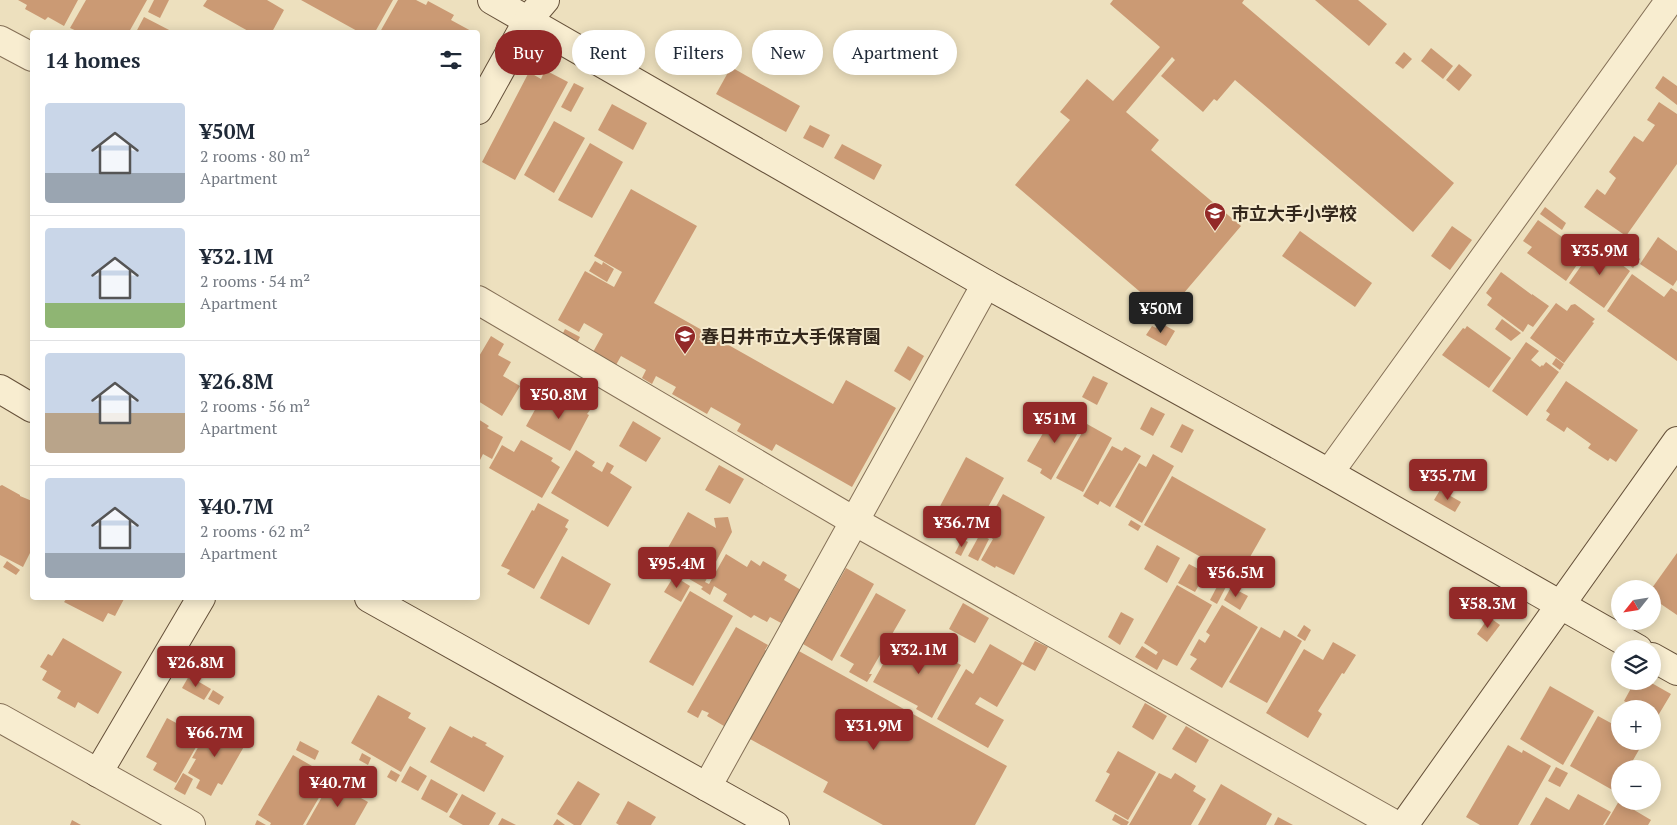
<!DOCTYPE html>
<meta charset="utf-8">
<style>
:root{--surface:#fff;--page:#f2f2f3;--text:#1f2937;--muted:#747a83;--line:#e0e1e3;--accent:#932928}
body{margin:0;font-family:"PT Serif","Noto Sans JP",serif;background:var(--page);color:var(--text);height:100vh;display:flex;flex-direction:column;font-size:19px;white-space:nowrap}
*{box-sizing:border-box;margin:0}
p{font-size:16px;color:var(--muted)}
.icon{flex:none;width:28px;height:28px;fill:none;stroke:currentColor;stroke-width:2;stroke-linecap:round;stroke-linejoin:round}
.map{position:relative;flex:1;overflow:hidden}
.drawer{position:absolute;left:30px;top:30px;width:450px;height:570px;display:flex;flex-direction:column;background:var(--surface);border-radius:5px;box-shadow:0 2px 12px #0003}
.drawer>*{flex:none}
.top-card{position:absolute;left:495px;top:30px;width:475px;height:45px;display:flex;gap:10px}
.needle{width:32px;rotate:240deg}
.tools{position:absolute;left:1611px;top:580px;display:grid;gap:10px}
.tools a{display:grid;place-items:center;width:50px;height:50px;border-radius:50%;background:var(--surface);box-shadow:0 2px 12px #0003;font-size:25px}
.price{position:absolute;translate:-50% -42px;padding:0 11px;border-radius:5px;background:var(--accent);color:#fff;font-size:16px;line-height:32px;filter:drop-shadow(0 1px 2px #0008)}
.price::after{content:'';position:absolute;left:50%;top:30px;width:15px;height:11px;margin-left:-8px;background:inherit;clip-path:polygon(0 0,100% 0,50% 100%)}
.price.active{background:#222;color:#fff}
ul{padding:0;list-style:none}
li{display:flex;align-items:center;gap:15px;height:125px;padding:0 15px}
li+li{border-top:1px solid var(--line)}
li span{display:grid;place-items:center;flex:none;width:140px;height:100px;border-radius:5px;color:#555}
li>.icon{margin-inline-start:auto}
span .icon{width:60px;height:60px;fill:#fffc;stroke-width:1}
li b{font-size:21px}
h2{display:flex;justify-content:space-between;align-items:center;height:60px;padding:0 15px;font-size:21px}
.pill{padding:0 18px;border-radius:22px;background:var(--surface);box-shadow:0 2px 12px #0003;font-size:18px;line-height:45px}
.pill.active{background:var(--accent);color:#fff}
.map>svg:first-child{display:block}
.building{fill:#cb9a74}
.lines{fill:none;stroke-linecap:round;stroke-linejoin:round}
.street-casing{stroke:#857057;stroke-width:30}
.secondary-casing{stroke:#66513a;stroke-width:30}
.street{stroke:#f8edd0;stroke-width:28}
.secondary{stroke:#f8edd0;stroke-width:28}
.labels{text-anchor:middle;dominant-baseline:central;stroke-width:4;stroke-linejoin:round;paint-order:stroke}
.poi-label{font-size:18px;font-weight:bold;fill:#34281c;stroke:#f5eacd;text-anchor:start}
</style>
<div class="map">
<svg width="1677" height="825" viewBox="0 0 1677 825">
<rect width="100%" height="100%" fill="#ede0be"/>
<g class="building">
<path d="M18,0H78L64,26L48,17L45,20L25,9L27,5Z"/>
<path d="M86,0H147L129,32H79L70,28Z"/>
<path d="M154,0H169L160,18L148,12Z"/>
<path d="M207,0H267L284,10L272,32H250L203,6Z"/>
<path d="M301,0H393L375,32H359Z"/>
<path d="M398,0H416L426,5L428,1L454,15L451,20L473,32H380Z"/>
<path d="M1113,0H1244L1242,3L1454,183L1413,232L1235,80L1217,101L1214,99L1203,112L1161,76L1175,60L1172,57L1126,112L1159,140L1151,150L1241,226L1166,314L1015,185L1070,120L1060,112L1087,79L1113,101L1160,47L1110,4Z"/>
<path d="M1315,0H1358L1387,24L1369,46Z"/>
<path d="M144,17L173,32H136Z"/>
<path d="M1431,48L1453,66L1443,79L1421,61Z"/>
<path d="M1404,52L1412,59L1403,69L1395,63Z"/>
<path d="M1459,64L1472,75L1459,91L1446,80Z"/>
<path d="M731,67L800,106L786,132L716,94Z"/>
<path d="M545,70L568,82L515,180L482,162L529,72L541,79Z"/>
<path d="M1663,76L1677,86V105L1655,88Z"/>
<path d="M574,83L584,88L571,112L561,107Z"/>
<path d="M1659,102L1677,114V164L1626,236L1584,207L1597,189L1605,195L1616,178L1609,172L1634,136L1643,142L1655,125L1647,120Z"/>
<path d="M612,104L647,123L633,150L598,130Z"/>
<path d="M554,121L585,138L554,193L524,175Z"/>
<path d="M810,125L830,135L823,148L803,138Z"/>
<path d="M590,143L623,162L592,218L558,200Z"/>
<path d="M842,144L882,165L874,180L834,158Z"/>
<path d="M631,189L697,226L654,303L833,404L846,380L896,408L852,487L776,444L772,451L737,431L741,424L711,407L707,414L672,394L676,387L656,376L652,384L642,378L646,370L621,356L616,365L593,352L603,334L584,323L579,332L558,320L585,271L614,287L622,272L594,256Z"/>
<path d="M1545,207L1566,223L1562,230L1540,214Z"/>
<path d="M1538,220L1585,253L1566,281L1527,253L1532,247L1523,241Z"/>
<path d="M1452,226L1472,240L1450,270L1431,256Z"/>
<path d="M1300,231L1372,283L1355,307L1282,256Z"/>
<path d="M1658,237L1677,251V280L1673,286L1640,264Z"/>
<path d="M1605,247L1610,251L1608,254L1630,271L1604,308L1569,283L1593,249Z"/>
<path d="M1635,255L1640,259L1633,268L1628,264Z"/>
<path d="M595,261L602,265L603,262L614,269L607,282L589,271Z"/>
<path d="M1501,272L1532,295V294L1549,306L1533,327L1528,324L1523,332L1487,305L1492,298L1486,293Z"/>
<path d="M1632,274L1664,297L1671,288L1677,292V361L1607,311Z"/>
<path d="M1556,303L1567,311L1571,305L1575,304L1595,319L1592,322L1594,323L1564,363L1530,338Z"/>
<path d="M1502,319L1521,333L1511,341L1495,329Z"/>
<path d="M1159,322L1175,331L1166,346L1146,335L1152,326L1156,328Z"/>
<path d="M1467,326L1511,358L1489,388L1442,355L1463,328L1465,329Z"/>
<path d="M565,329L580,337L577,343L562,335Z"/>
<path d="M491,336L504,344L498,355L511,362L503,376L520,386L502,416L478,401V358Z"/>
<path d="M1526,342L1539,351L1531,360L1540,367L1542,365L1543,366L1546,362L1559,372L1527,416L1492,391Z"/>
<path d="M908,346L924,356L910,381L894,371Z"/>
<path d="M1556,358L1564,364L1560,370L1552,364Z"/>
<path d="M1093,376L1108,383L1097,405L1082,397Z"/>
<path d="M1566,381L1638,430L1616,462L1610,458L1608,461L1588,448L1591,444L1567,427L1564,432L1546,420L1550,414L1546,411Z"/>
<path d="M559,393L590,410L587,414L589,415L570,451L526,426L542,397L551,402L554,396L557,397Z"/>
<path d="M1151,407L1165,414L1153,436L1140,429Z"/>
<path d="M1054,414L1065,421L1069,414L1084,422L1051,480L1040,473L1042,469L1027,461Z"/>
<path d="M478,419L489,426L487,428L503,437L492,459L483,454L478,464Z"/>
<path d="M633,421L661,438L646,462L619,446Z"/>
<path d="M1087,424L1112,438L1083,492L1056,478Z"/>
<path d="M1182,424L1194,430L1182,453L1170,447Z"/>
<path d="M521,440L553,458L551,461L560,467L542,498L489,468L502,445L514,452Z"/>
<path d="M1112,446L1122,451L1125,447L1141,456L1110,507L1100,501L1098,505L1083,496Z"/>
<path d="M576,450L595,462L592,466L602,472L607,462L614,466L610,473L632,487L608,527L551,493Z"/>
<path d="M1153,454L1174,466L1142,523L1115,507L1139,463L1146,467Z"/>
<path d="M966,457L1004,478L974,533L937,512Z"/>
<path d="M719,465L744,479L730,504L705,490Z"/>
<path d="M1172,476L1266,529L1238,578L1144,525Z"/>
<path d="M2,485L20,495V496L32,501V549L23,567L0,555V486Z"/>
<path d="M1440,490L1461,502L1455,512L1434,500Z"/>
<path d="M1003,494L1045,517L1014,575L996,566L995,568L981,560L993,539L982,532Z"/>
<path d="M538,503L569,520L565,527L568,529L534,589L507,574L510,570L501,566L532,510L534,511Z"/>
<path d="M688,512L716,528L714,518L728,517L732,532L705,582L709,584L726,554L747,567L751,560L760,566L763,561L787,575L784,580L801,590L781,623L770,617L767,622L754,615L751,618L723,601L727,594L714,586L710,595L701,589L703,587L660,562Z"/>
<path d="M1131,520L1141,526L1138,531L1128,525Z"/>
<path d="M980,534L989,539L978,561L968,556Z"/>
<path d="M962,539L968,542L961,556L955,553Z"/>
<path d="M1157,545L1180,558L1167,583L1144,569Z"/>
<path d="M1677,553V615L1652,598V588Z"/>
<path d="M562,556L611,584L589,625L540,598Z"/>
<path d="M7,561L20,570L16,575L3,567Z"/>
<path d="M1189,564L1206,573L1195,592L1178,583Z"/>
<path d="M846,568L874,584L832,661L803,644Z"/>
<path d="M674,576L690,586L681,602L664,592Z"/>
<path d="M1221,579L1228,583L1217,604L1210,600Z"/>
<path d="M1177,585L1212,605L1177,666L1163,659L1157,670L1135,657L1142,646L1156,655L1158,652L1144,643Z"/>
<path d="M1231,587L1248,596L1240,610L1224,600Z"/>
<path d="M690,591L733,616L693,686L649,662Z"/>
<path d="M876,593L906,610L869,674H872L867,682L849,672L854,664L840,656Z"/>
<path d="M67,598H121L124,599L115,616L108,613L103,622L64,602Z"/>
<path d="M963,603L989,618L975,643L949,629Z"/>
<path d="M1222,605L1258,627L1222,688L1190,669L1197,659L1190,655L1199,639L1205,643L1210,635L1206,632Z"/>
<path d="M1121,612L1134,619L1120,645L1108,637Z"/>
<path d="M1489,617L1500,625L1487,642L1477,634Z"/>
<path d="M1304,625L1311,630L1305,641L1297,636Z"/>
<path d="M736,627L768,645L765,650L767,651L724,726L707,716L709,713L702,710L698,718L687,712Z"/>
<path d="M1261,627L1280,638L1284,630L1302,641L1267,703L1229,682Z"/>
<path d="M921,636L939,646L936,651L961,665L932,718L916,709L918,706L873,682L892,648L905,655L914,639L918,642Z"/>
<path d="M63,638L122,672L98,714L78,702L75,708L57,698L61,691L42,680L47,671L40,667L48,654L52,656Z"/>
<path d="M1035,641L1048,647L1035,671L1022,664L997,707L980,697L975,704L1004,720L988,748L937,719L966,669L973,674L990,644L1023,663Z"/>
<path d="M1333,642L1356,655L1344,674L1342,673L1318,711L1322,714L1308,738L1266,713L1304,649L1323,660Z"/>
<path d="M797,650L1007,766L975,825H883L823,792L828,782L750,739L758,725L756,724Z"/>
<path d="M189,676L211,689L204,700L182,688Z"/>
<path d="M1635,681H1648L1671,694L1656,719L1652,717V709H1638L1624,701Z"/>
<path d="M1550,686L1594,711L1563,765L1520,739Z"/>
<path d="M213,690L224,697L219,705L208,699Z"/>
<path d="M378,695L411,713L408,718L426,728L401,772L351,743Z"/>
<path d="M1145,703L1167,716L1153,740L1132,727Z"/>
<path d="M1598,716L1620,728V741H1644L1628,769H1620V784L1616,792L1570,766Z"/>
<path d="M167,718L180,725L183,719L205,731L176,783L153,770L157,763L146,757Z"/>
<path d="M212,723L246,743L222,785L218,783L211,796L196,788L200,780L188,773L196,759L192,758Z"/>
<path d="M450,726L472,738L473,736L487,743L485,745L504,756L484,792L430,762Z"/>
<path d="M1186,726L1209,740L1196,763L1172,749Z"/>
<path d="M300,741L319,751L315,760L296,750Z"/>
<path d="M1508,745L1522,753L1523,750L1551,766L1518,825H1480L1466,817Z"/>
<path d="M1118,751L1156,772L1128,820L1095,801L1110,774L1106,772Z"/>
<path d="M362,753L371,758L368,765L359,760Z"/>
<path d="M293,755L331,777L303,825H270L271,823L258,815Z"/>
<path d="M410,766L427,776L418,791L401,782Z"/>
<path d="M1556,767L1568,773L1560,787L1548,781Z"/>
<path d="M391,770L400,775L396,782L387,777Z"/>
<path d="M183,773L193,779L185,795L174,789Z"/>
<path d="M1159,773L1171,779L1175,773L1196,786L1193,791L1206,799L1191,825H1129Z"/>
<path d="M431,779L458,794L447,813L421,799Z"/>
<path d="M331,781L368,802L355,825H306Z"/>
<path d="M578,781L600,794L581,825H574L557,814Z"/>
<path d="M1221,784L1272,814L1266,825H1198Z"/>
<path d="M462,794L496,813L489,825H463L449,817Z"/>
<path d="M1578,794L1611,812L1603,825H1530L1546,797L1569,810Z"/>
<path d="M628,801L656,817L651,825H619L616,823Z"/>
<path d="M1619,801L1651,820L1648,825H1605Z"/>
<path d="M1115,814L1129,822L1127,825H1121L1112,820Z"/>
<path d="M1278,817L1293,825H1274Z"/>
<path d="M502,818L516,825H498Z"/>
<path d="M557,819L565,825H553Z"/>
<path d="M72,820L81,825H70Z"/>
<path d="M257,820L266,825H255Z"/>
</g>
<g class="lines">
<g class="street-casing">
<g id="street">
<path d="M0,40L32,57"/>
<path d="M478,300L854,521L1396,825"/>
<path d="M1329,473L1670,0"/>
<path d="M0,718L191,825"/>
<path d="M707,787L986,284"/>
</g>
</g>
<g class="secondary-casing">
<g id="secondary">
<path d="M492,0L986,284L1329,473L1638,649"/>
<path d="M478,110L528,20L545,0"/>
<path d="M0,389L32,408"/>
<path d="M369,598L775,825"/>
<path d="M1652,657L1677,671"/>
<path d="M98,773L201,598"/>
<path d="M1404,825L1677,441"/>
</g>
</g>
<use href="#street" class="street"/>
<use href="#secondary" class="secondary"/>
</g>
<defs>
<g id="school-pin" transform="scale(1.125)"><path d="M0 17L-7.5 6A9.5 9.5 0 1 1 7.5 6Z" fill="#932928" stroke="#f5eacd"/><path d="M0-5L7-2L0 1L-7-2ZM-4 1L0 2.5L4 1V4Q0 6-4 4Z" fill="#fff"/></g>
</defs>
<g fill-rule="evenodd">
<use href="#school-pin" x="1215" y="213"/>
<use href="#school-pin" x="685" y="336"/>
</g>
<g class="labels">
<g class="poi-label">
<text x="1231" y="213">市立大手小学校</text>
<text x="701" y="336">春日井市立大手保育園</text>
</g>
</g>
</svg>
<div class="tools">
<a><svg class="needle" viewBox="-14 -14 28 28"><path d="M0-13l5 13h-10z" fill="#e53935"/><path d="M0 13l5-13h-10z" fill="#747a83"/></svg></a>
<a><svg class="icon" aria-label="layers" viewBox="0 0 24 24"><path d="M12 4l9 5-9 5-9-5zM3 14l9 5 9-5"/></svg></a>
<a>+</a>
<a>−</a>
</div>
<b class="price" style="left:1600px;top:276px">¥35.9M</b>
<b class="price active" style="left:1161px;top:334px">¥50M</b>
<b class="price" style="left:559px;top:420px">¥50.8M</b>
<b class="price" style="left:1055px;top:444px">¥51M</b>
<b class="price" style="left:1448px;top:501px">¥35.7M</b>
<b class="price" style="left:962px;top:548px">¥36.7M</b>
<b class="price" style="left:677px;top:589px">¥95.4M</b>
<b class="price" style="left:1236px;top:598px">¥56.5M</b>
<b class="price" style="left:1488px;top:629px">¥58.3M</b>
<b class="price" style="left:919px;top:675px">¥32.1M</b>
<b class="price" style="left:196px;top:688px">¥26.8M</b>
<b class="price" style="left:874px;top:751px">¥31.9M</b>
<b class="price" style="left:215px;top:758px">¥66.7M</b>
<b class="price" style="left:338px;top:808px">¥40.7M</b>
<div class="top-card">
<a class="pill active">Buy</a>
<a class="pill">Rent</a>
<a class="pill">Filters</a>
<a class="pill">New</a>
<a class="pill">Apartment</a>
</div>
<section class="drawer">
<h2>14 homes<svg class="icon" aria-label="filters" viewBox="0 0 24 24"><path d="M4 7h16M4 17h16"/><circle cx="9" cy="7" r="2"/><circle cx="15" cy="17" r="2"/></svg></h2>
<ul>
<li><span style="background:linear-gradient(#c9d6e8 70%,#9aa5b1 0)"><svg class="icon" aria-label="home" viewBox="0 0 24 24"><path d="M3 11l9-7 9 7M6 9v11h12V9"/></svg></span><div><b>¥50M</b><p>2 rooms · 80 m²</p><p>Apartment</p></div></li>
<li><span style="background:linear-gradient(#c9d6e8 75%,#8fb573 0)"><svg class="icon" aria-label="home" viewBox="0 0 24 24"><path d="M3 11l9-7 9 7M6 9v11h12V9"/></svg></span><div><b>¥32.1M</b><p>2 rooms · 54 m²</p><p>Apartment</p></div></li>
<li><span style="background:linear-gradient(#c9d6e8 60%,#b9a48a 0)"><svg class="icon" aria-label="home" viewBox="0 0 24 24"><path d="M3 11l9-7 9 7M6 9v11h12V9"/></svg></span><div><b>¥26.8M</b><p>2 rooms · 56 m²</p><p>Apartment</p></div></li>
<li><span style="background:linear-gradient(#c9d6e8 75%,#9aa5b1 0)"><svg class="icon" aria-label="home" viewBox="0 0 24 24"><path d="M3 11l9-7 9 7M6 9v11h12V9"/></svg></span><div><b>¥40.7M</b><p>2 rooms · 62 m²</p><p>Apartment</p></div></li>
</ul>
</section>
</div>
